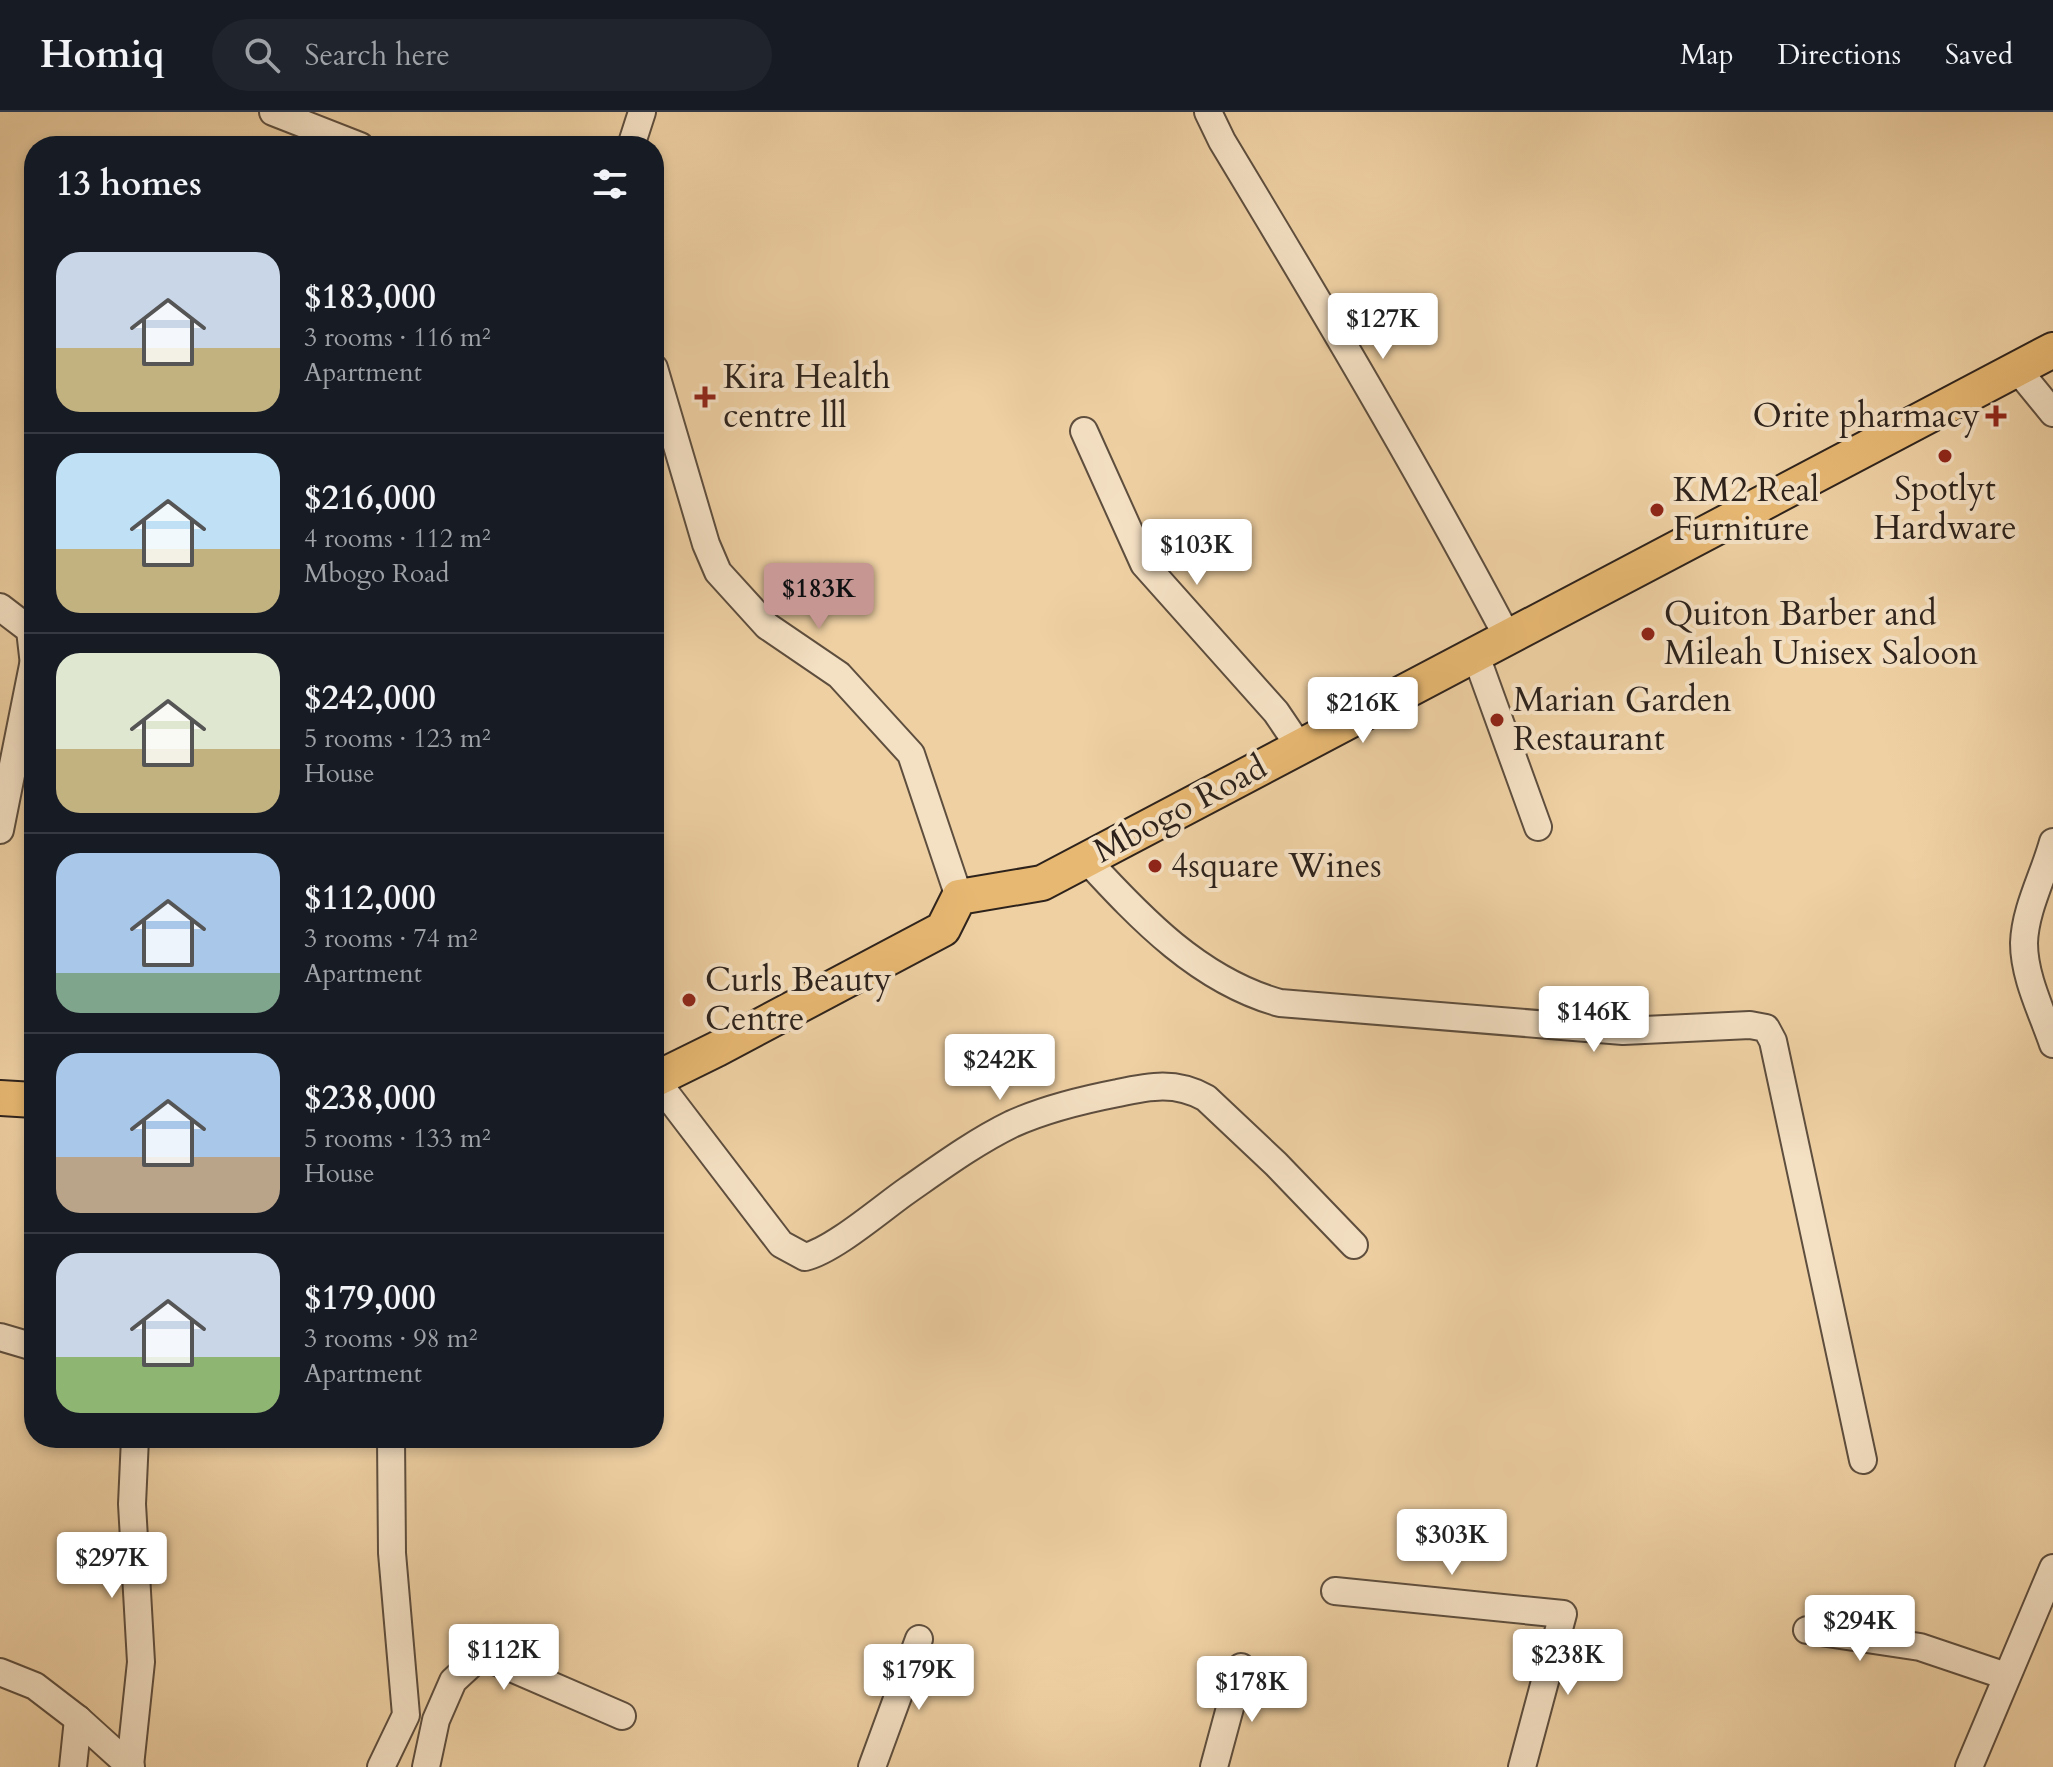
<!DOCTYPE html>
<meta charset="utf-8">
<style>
:root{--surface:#171b24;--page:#20242c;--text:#f1f3f6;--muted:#9ea1a6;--line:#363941;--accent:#c59692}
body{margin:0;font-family:Cardo,serif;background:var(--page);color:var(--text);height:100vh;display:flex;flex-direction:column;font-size:30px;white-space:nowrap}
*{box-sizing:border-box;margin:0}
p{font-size:26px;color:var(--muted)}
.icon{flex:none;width:44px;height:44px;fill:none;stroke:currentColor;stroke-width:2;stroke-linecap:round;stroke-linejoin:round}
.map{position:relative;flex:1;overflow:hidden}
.side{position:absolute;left:24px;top:24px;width:640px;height:1312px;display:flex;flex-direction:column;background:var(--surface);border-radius:32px;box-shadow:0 4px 12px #0003}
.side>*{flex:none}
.price{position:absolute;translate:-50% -68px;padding:0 18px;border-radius:8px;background:#fff;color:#222;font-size:26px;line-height:52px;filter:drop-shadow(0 2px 4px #0008)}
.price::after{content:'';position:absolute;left:50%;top:48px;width:24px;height:18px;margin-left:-12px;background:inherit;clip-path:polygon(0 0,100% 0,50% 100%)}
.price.current{background:var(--accent);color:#111}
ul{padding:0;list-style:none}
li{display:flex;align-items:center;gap:24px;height:200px;padding:0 32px}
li+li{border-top:2px solid var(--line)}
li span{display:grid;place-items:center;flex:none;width:224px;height:160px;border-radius:24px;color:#555}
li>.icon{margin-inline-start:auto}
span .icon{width:96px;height:96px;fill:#fffc;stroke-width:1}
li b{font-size:34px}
h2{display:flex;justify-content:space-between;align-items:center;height:96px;padding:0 32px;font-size:34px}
header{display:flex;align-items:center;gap:48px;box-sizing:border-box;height:112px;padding:0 40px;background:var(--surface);border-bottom:2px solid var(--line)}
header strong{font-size:38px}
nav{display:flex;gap:44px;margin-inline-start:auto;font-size:28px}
.search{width:560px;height:72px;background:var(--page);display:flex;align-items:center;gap:20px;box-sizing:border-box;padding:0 28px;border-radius:44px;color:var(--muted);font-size:30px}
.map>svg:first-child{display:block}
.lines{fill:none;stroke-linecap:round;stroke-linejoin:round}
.minor-casing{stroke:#5e4e3e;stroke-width:30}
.major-casing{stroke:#2e231c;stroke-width:38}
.minor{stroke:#f4e0c3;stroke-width:26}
.major{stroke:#e7b872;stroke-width:34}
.poi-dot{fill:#8f2418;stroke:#f4e0c3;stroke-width:3}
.labels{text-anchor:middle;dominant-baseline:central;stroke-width:8;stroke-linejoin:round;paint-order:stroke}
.poi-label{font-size:34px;fill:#2e231c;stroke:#f4e0c3;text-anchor:start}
.street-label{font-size:34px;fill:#2e231c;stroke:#f4e0c3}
</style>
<header>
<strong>Homiq</strong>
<div class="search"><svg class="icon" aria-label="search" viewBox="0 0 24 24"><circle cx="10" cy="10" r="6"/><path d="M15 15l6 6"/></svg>Search here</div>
<nav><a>Map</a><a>Directions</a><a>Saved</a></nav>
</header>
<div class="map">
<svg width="2053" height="1655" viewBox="0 0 2053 1655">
<rect width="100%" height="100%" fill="#eed0a3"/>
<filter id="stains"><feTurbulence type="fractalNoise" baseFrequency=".0025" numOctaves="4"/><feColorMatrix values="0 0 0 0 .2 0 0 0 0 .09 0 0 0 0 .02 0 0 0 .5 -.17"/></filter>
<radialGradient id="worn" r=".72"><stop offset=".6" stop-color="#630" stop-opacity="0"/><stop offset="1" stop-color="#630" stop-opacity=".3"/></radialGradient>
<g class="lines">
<g class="minor-casing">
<g id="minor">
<path d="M273,0L360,34"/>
<path d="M1208,0L1222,29C1321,193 1418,356 1507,524"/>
<path d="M631,34L642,0"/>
<path d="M654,256L706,432L718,460L767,514L839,563L911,642L959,785"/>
<path d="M2017,257L2053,301"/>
<path d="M1084,319L1144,452L1276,600L1299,634"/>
<path d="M0,495L30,518L34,553"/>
<path d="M1475,541L1538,715"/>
<path d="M0,718L33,553"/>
<path d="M2053,730C2044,763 2025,797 2024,831C2024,865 2042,900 2053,932"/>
<path d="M1086,747C1141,807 1200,869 1280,891L1623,919L1750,913L1766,916L1773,929L1863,1348"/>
<path d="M655,967L781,1132L805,1145C834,1138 882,1096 908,1078C941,1055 975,1030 1012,1012C1045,997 1082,988 1118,981C1150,974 1176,969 1206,986L1276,1052L1354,1133"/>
<path d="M0,1225L34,1235"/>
<path d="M1335,1479L1563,1502L1522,1655"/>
<path d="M1807,1518L1920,1535L2006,1564"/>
<path d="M0,1560L35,1574L78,1607L131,1655"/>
<path d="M130,1654L141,1550L132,1392L135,1326"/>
<path d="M73,1655L78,1607"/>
<path d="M381,1655L406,1603L392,1441L391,1326"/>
<path d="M426,1655L436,1608L453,1569L481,1543L622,1604"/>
<path d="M872,1655L919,1527"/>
<path d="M1214,1655L1241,1555"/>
<path d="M1969,1655L2053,1456"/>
</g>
</g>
<g class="major-casing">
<g id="major">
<path d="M654,968L717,937L943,817L959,785L1042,771L2053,238"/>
<path d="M0,986L34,988"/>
</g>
</g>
<use href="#minor" class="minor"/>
<use href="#major" class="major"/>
</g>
<g class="poi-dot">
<path d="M701 273h8v8h8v8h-8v8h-8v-8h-8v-8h8z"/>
<path d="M1992 292h8v8h8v8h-8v8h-8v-8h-8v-8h8z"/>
<circle cx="1945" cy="344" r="8"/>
<circle cx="1657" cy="398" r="8"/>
<circle cx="1648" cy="522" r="8"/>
<circle cx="1497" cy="608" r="8"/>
<circle cx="1155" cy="754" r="8"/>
<circle cx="689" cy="888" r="8"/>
</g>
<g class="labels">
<g class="poi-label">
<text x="723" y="265">Kira Health<tspan x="723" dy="39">centre lll</tspan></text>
<text x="1980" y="304" text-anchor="end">Orite pharmacy</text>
<text x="1945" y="377" text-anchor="middle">Spotlyt<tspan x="1945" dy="39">Hardware</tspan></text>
<text x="1673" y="378">KM2 Real<tspan x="1673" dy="39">Furniture</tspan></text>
<text x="1664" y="502">Quiton Barber and<tspan x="1664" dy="39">Mileah Unisex Saloon</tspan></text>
<text x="1513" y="588">Marian Garden<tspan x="1513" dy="39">Restaurant</tspan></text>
<text x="1171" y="754">4square Wines</text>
<text x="705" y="868">Curls Beauty<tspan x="705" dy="39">Centre</tspan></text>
</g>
<g class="street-label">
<text transform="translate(1180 697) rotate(-28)">Mbogo Road</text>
</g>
</g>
<rect width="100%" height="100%" filter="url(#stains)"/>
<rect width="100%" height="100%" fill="url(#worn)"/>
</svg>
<b class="price" style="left:1383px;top:249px">$127K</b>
<b class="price" style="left:1197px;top:475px">$103K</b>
<b class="price current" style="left:819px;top:519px">$183K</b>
<b class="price" style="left:1363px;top:633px">$216K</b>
<b class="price" style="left:1594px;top:942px">$146K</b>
<b class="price" style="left:1000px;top:990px">$242K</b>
<b class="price" style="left:1452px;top:1465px">$303K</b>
<b class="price" style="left:112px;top:1488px">$297K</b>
<b class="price" style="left:1860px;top:1551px">$294K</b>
<b class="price" style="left:504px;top:1580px">$112K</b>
<b class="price" style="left:1568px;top:1585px">$238K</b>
<b class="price" style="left:919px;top:1600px">$179K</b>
<b class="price" style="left:1252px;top:1612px">$178K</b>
<section class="side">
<h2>13 homes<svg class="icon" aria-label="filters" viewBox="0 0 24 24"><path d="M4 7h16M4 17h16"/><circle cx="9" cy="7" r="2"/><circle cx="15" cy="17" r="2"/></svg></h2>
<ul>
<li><span style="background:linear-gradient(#c9d6e8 60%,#c2b280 0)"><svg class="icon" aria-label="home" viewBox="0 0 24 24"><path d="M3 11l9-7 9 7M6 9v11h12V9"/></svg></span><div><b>$183,000</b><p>3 rooms · 116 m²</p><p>Apartment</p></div></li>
<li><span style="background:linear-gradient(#bfe0f5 60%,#c2b280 0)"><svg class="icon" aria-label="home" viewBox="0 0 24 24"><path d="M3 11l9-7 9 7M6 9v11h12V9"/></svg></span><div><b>$216,000</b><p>4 rooms · 112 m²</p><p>Mbogo Road</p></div></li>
<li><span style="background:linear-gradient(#dfe7d0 60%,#c2b280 0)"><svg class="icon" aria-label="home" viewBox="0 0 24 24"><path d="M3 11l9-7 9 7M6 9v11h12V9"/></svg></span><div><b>$242,000</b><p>5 rooms · 123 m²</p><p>House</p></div></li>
<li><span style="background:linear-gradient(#a9c7e8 75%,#7fa58c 0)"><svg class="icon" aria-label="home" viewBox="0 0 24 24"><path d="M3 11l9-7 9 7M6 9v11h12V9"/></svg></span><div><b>$112,000</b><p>3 rooms · 74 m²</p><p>Apartment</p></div></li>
<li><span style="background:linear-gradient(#a9c7e8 65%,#b9a48a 0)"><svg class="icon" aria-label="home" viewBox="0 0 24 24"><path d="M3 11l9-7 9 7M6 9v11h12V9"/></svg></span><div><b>$238,000</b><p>5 rooms · 133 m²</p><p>House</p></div></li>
<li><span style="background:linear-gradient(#c9d6e8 65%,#8fb573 0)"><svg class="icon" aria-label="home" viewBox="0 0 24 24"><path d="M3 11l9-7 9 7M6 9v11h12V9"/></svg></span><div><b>$179,000</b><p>3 rooms · 98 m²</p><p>Apartment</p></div></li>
</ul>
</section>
</div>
